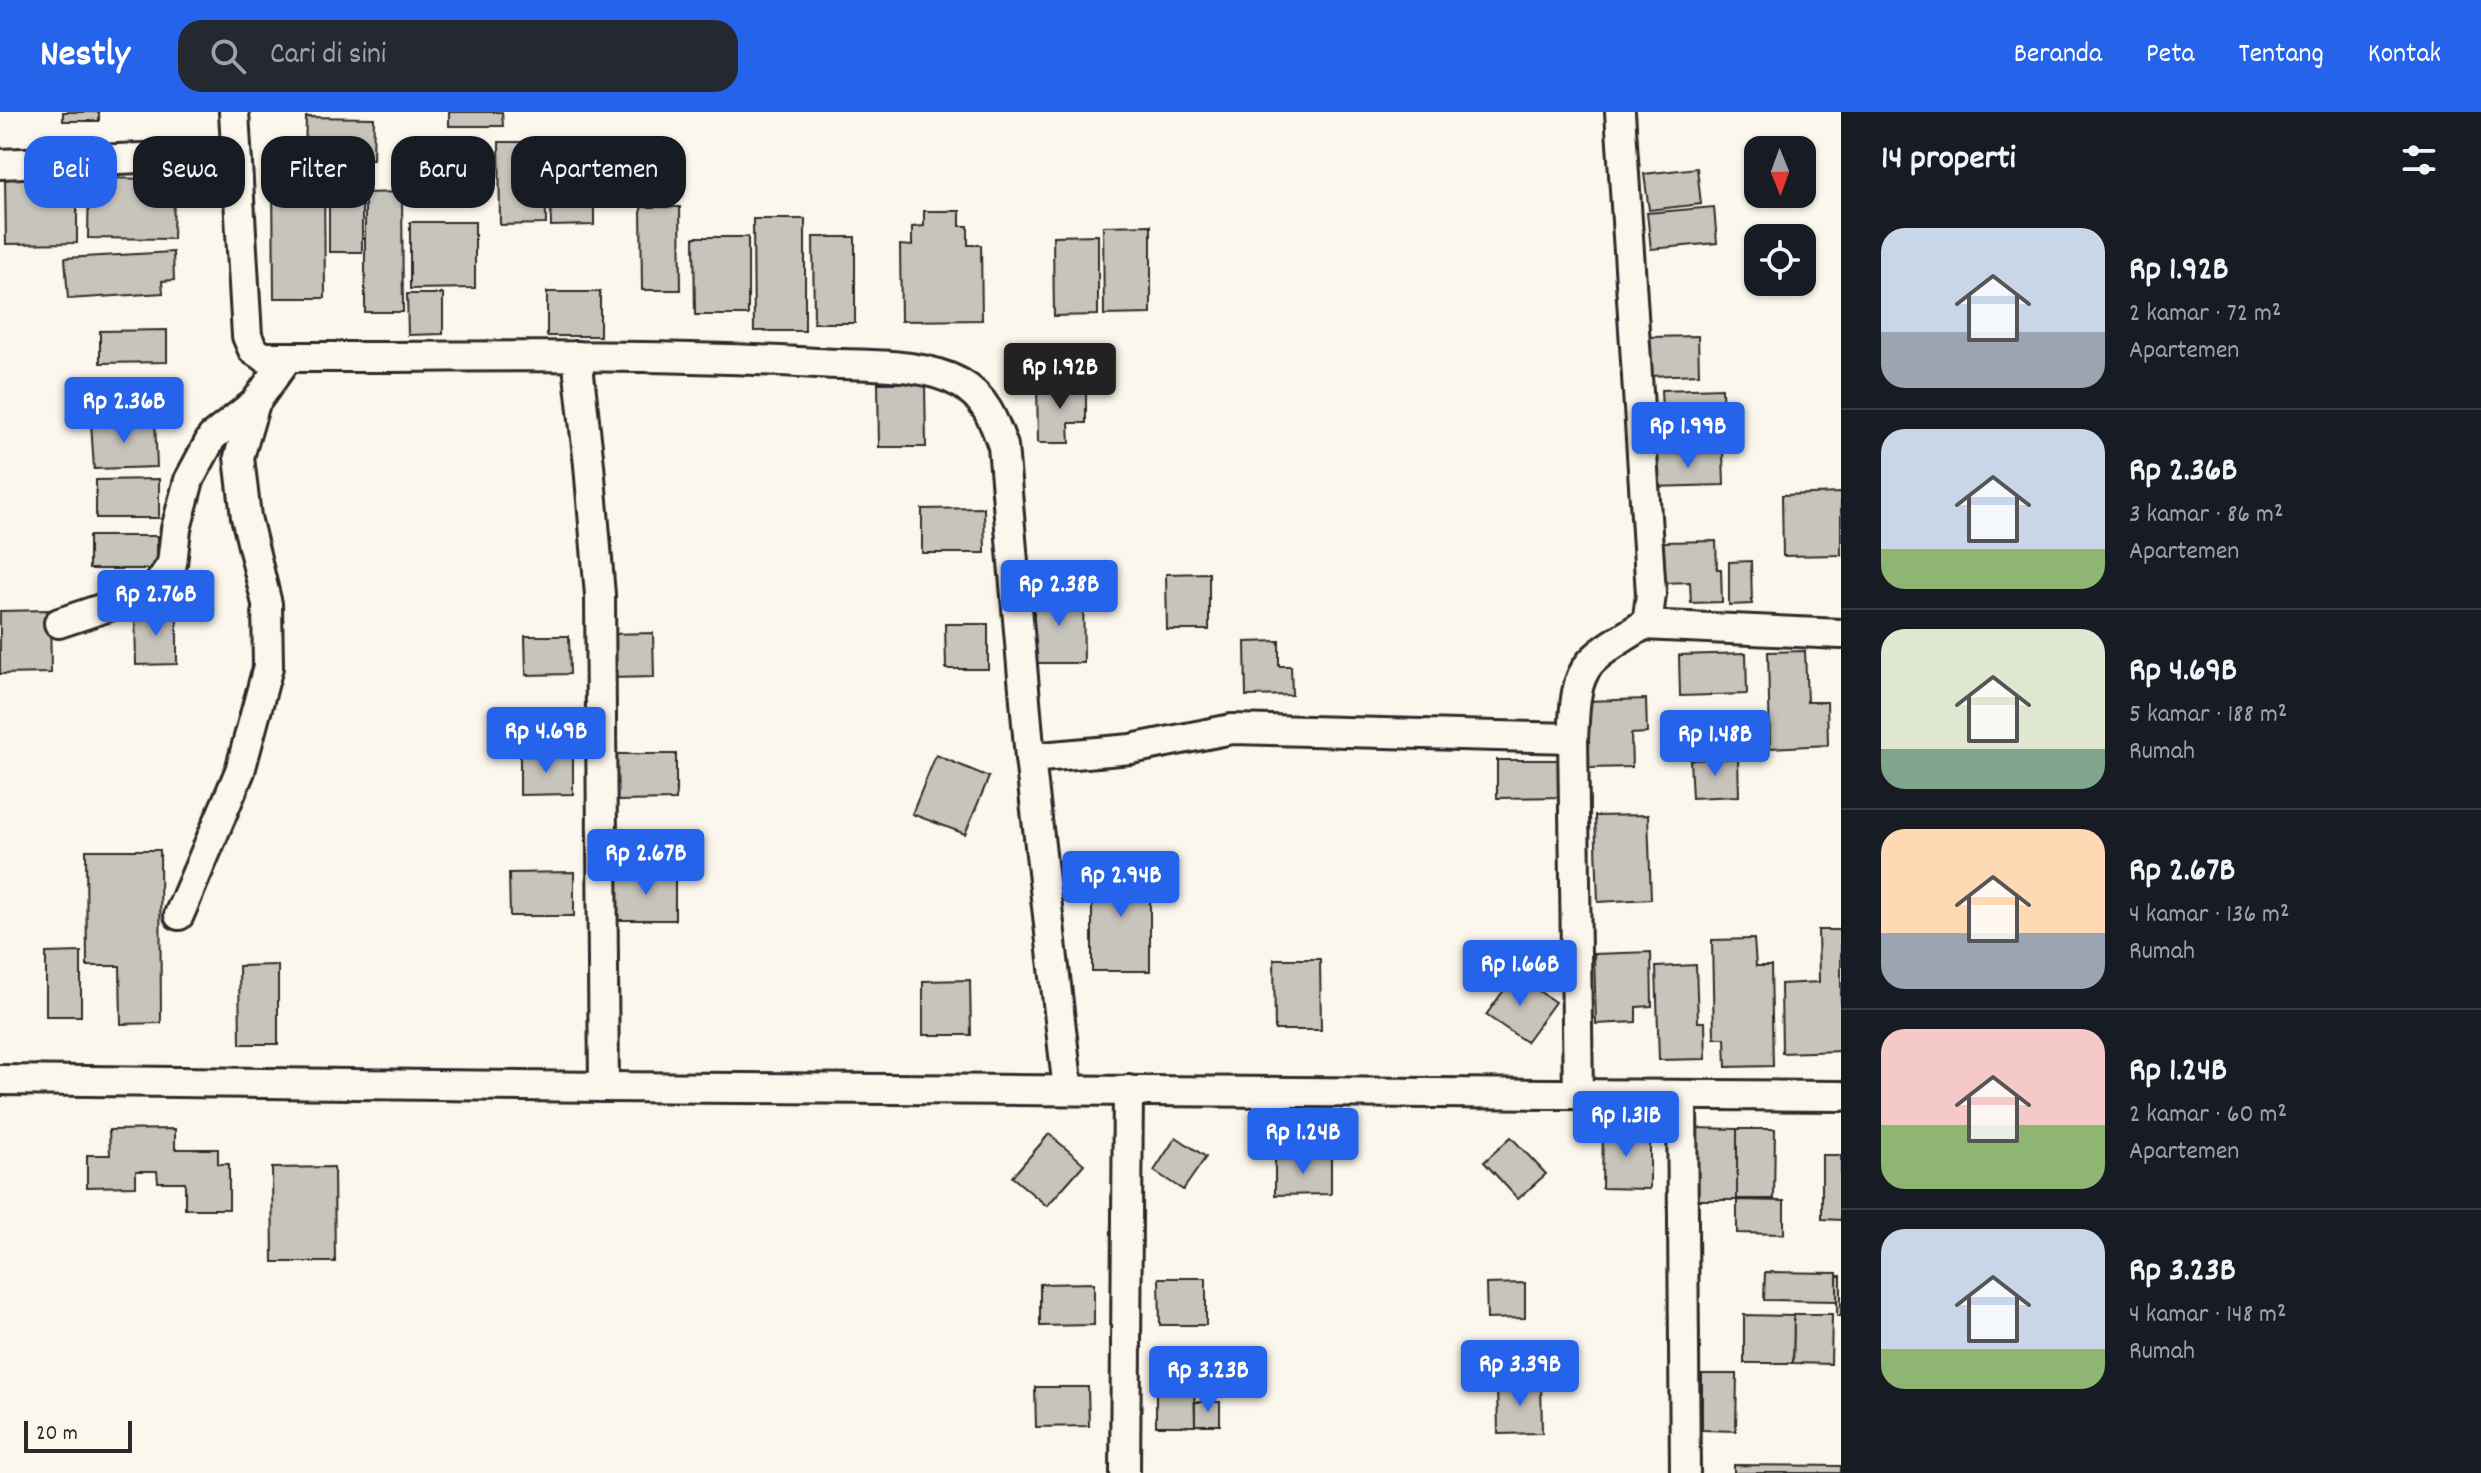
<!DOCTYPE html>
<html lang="id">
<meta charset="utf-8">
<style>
:root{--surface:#171b24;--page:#242831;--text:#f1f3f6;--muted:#9ea1a6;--line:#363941;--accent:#2563eb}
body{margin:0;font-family:Dekko,sans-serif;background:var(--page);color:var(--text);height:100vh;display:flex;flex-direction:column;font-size:30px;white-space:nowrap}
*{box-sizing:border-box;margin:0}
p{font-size:26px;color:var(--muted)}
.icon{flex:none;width:44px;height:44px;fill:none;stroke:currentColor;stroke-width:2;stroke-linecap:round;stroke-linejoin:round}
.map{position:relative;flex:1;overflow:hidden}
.details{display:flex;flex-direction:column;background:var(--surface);width:640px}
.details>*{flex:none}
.top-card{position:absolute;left:24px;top:24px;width:760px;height:72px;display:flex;gap:16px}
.needle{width:52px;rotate:179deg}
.tools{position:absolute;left:1744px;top:24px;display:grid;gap:16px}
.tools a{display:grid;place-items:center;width:72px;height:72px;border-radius:16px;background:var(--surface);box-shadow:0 2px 6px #0004;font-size:40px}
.scale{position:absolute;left:24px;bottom:20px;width:108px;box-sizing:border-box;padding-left:8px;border:4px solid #2b2b2b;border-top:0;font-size:22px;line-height:28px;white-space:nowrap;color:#2b2b2b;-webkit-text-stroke:6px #fbf7ec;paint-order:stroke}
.price{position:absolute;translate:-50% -68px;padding:0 18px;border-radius:8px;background:var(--accent);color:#fff;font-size:26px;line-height:52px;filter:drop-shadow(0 2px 4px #0008)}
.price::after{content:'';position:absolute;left:50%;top:48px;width:24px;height:18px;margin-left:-12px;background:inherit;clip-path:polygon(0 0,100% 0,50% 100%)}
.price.active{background:#222;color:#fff}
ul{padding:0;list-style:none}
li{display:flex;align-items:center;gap:24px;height:200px;padding:0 40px}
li+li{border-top:2px solid var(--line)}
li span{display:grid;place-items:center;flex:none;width:224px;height:160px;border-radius:24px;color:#555}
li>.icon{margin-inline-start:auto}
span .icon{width:96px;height:96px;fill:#fffc;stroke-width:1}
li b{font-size:34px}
h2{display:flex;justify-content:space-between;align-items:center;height:96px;padding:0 40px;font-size:34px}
.pill{padding:0 28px;border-radius:24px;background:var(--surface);box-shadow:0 2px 6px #0004;font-size:28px;line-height:72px}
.pill.active{background:var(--accent);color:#fff}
header{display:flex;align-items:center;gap:48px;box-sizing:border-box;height:112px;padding:0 40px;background:var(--accent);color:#fff}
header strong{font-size:38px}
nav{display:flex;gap:44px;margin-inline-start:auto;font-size:28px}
.search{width:560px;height:72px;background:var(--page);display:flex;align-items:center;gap:20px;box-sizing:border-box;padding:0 28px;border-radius:24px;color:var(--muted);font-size:30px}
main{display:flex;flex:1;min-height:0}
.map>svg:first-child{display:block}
.building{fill:#c7c4bc;stroke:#2b2b2b;stroke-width:2}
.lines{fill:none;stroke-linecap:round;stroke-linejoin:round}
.street-casing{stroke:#2b2b2b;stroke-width:34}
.street{stroke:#fbf7ec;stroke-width:28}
</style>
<header>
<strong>Nestly</strong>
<div class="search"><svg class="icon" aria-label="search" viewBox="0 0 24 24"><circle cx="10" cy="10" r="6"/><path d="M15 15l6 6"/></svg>Cari di sini</div>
<nav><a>Beranda</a><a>Peta</a><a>Tentang</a><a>Kontak</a></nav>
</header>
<main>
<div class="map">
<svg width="1841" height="1361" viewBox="0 0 1841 1361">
<rect width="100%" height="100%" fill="#fbf7ec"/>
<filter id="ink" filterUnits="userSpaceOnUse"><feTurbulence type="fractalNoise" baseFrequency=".0125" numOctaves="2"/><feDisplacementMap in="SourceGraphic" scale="16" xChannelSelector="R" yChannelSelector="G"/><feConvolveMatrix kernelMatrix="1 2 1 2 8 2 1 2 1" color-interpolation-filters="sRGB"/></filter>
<g filter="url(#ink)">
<g class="building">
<rect x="63" y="0" width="36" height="9"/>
<path d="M449,0H502L503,14H449Z"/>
<path d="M306,5L374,6L373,47L305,46Z"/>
<path d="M499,30H545L546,112L500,113Z"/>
<path d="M1697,56L1701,92L1649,98L1644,62Z"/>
<path d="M89,66L165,67V81L174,82L173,127L88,126Z"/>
<path d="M273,66H324L325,186H274Z"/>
<path d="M5,67H77V131L6,132Z"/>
<path d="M594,67V113L551,114L550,68Z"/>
<rect x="329" y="71" width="33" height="69"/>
<path d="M402,80L403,200H365V81Z"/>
<path d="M641,95H680L681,178H642Z"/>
<path d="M1714,95L1717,131L1651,137L1647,101Z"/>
<path d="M924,99H960V114H968V133H981L982,208L901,209L900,133L912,134V115L924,114Z"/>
<path d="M753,107H805V219H754Z"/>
<path d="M410,110H475V176L410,177Z"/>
<path d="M1151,113V202L1104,203L1103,114Z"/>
<path d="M1098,123V203L1054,204L1053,124Z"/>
<path d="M694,125H748V203H695Z"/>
<path d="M813,125H855V211H814Z"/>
<path d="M173,140L174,168L162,169L163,181L68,187L65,146Z"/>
<rect x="547" y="180" width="53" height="44"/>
<path d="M407,182H443V222L408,223Z"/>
<path d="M167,218V250L100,251V219Z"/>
<path d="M1698,224L1699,262L1650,264L1649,225Z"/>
<path d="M878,271H925L926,335H879Z"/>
<path d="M1037,272H1086V311H1069L1070,331H1038Z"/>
<path d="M1722,276L1723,315L1663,317L1661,278Z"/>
<path d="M155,308L157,355L94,357L91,311Z"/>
<path d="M1723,340L1724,373L1652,375L1651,342Z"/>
<path d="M159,367V406H96V368Z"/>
<path d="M1841,381V443L1783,444L1782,383Z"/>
<path d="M984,396L985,441H922V397Z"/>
<rect x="89" y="424" width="68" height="33"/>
<path d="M1716,429L1717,457H1721L1722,490L1691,491L1690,470L1664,471L1663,430Z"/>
<path d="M1751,449L1752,492L1729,493V450Z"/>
<path d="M1209,461V518H1167L1166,462Z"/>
<path d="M1083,480L1084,551H1034V481Z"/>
<path d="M50,498L51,561L0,562V499Z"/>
<path d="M135,499H177V552L136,553Z"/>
<path d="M945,512H988V557H946Z"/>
<path d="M653,521L654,565L609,566V522Z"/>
<path d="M525,524H569L570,562L526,563Z"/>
<path d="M1279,529V554H1291L1292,583L1246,584L1245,530Z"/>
<path d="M1805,539L1807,590H1827L1828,633L1770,636L1768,540Z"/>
<path d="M1746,541L1747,582L1680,584L1679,543Z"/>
<path d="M1646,587L1647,621L1631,622L1632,655L1589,656L1586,589Z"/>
<path d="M1752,623L1753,644L1691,645L1690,625Z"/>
<path d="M616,642H676V688L616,689Z"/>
<path d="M573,643V682L520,683V644Z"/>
<path d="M936,643L989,665L965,722L912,702Z"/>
<path d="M1738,646L1739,684L1692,686L1690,648Z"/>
<path d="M1497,648H1563V685L1497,686Z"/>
<path d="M1648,703L1651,787L1598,790L1595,704Z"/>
<path d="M86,738H160L161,911L121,912L120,854H87Z"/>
<path d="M1150,755V859H1092V756Z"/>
<path d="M574,760V804H510L509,761Z"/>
<path d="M675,762V808H617V763Z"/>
<path d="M1818,818H1841V939L1782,941L1781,872L1819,870Z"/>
<path d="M1754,827L1756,854H1771L1773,954L1726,955L1725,926H1714L1712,828Z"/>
<path d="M81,840V904H46V841Z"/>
<path d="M1651,840L1652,894L1636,895V910L1596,912L1594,842Z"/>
<path d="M1274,847H1320L1321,918H1275Z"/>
<path d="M278,853V932H240L239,854Z"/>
<path d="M1696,853L1698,910H1705L1706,947L1659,948L1656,855Z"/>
<path d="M1515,863L1555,890L1526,930L1486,903Z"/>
<path d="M970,868L971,923H923V869Z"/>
<path d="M1693,1016L1737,1017V1088H1692Z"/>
<path d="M175,1017V1037H218V1052H229V1097H185V1070H158L157,1059H136V1074L87,1075V1043H110L109,1018Z"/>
<path d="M1603,1017L1650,1018V1077L1602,1076Z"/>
<path d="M1737,1017H1775L1774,1087H1737Z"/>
<path d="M1049,1022L1084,1052L1047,1094L1012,1065Z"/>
<path d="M1176,1025L1206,1045L1183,1078L1154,1059Z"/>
<path d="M1511,1025L1546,1062L1518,1087L1484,1050Z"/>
<path d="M1822,1043H1841V1108L1822,1107Z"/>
<path d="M1331,1044V1082L1275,1083V1045Z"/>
<path d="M334,1055L335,1150H273L272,1056Z"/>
<path d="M1737,1088L1784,1089V1122L1737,1121Z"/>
<path d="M1765,1160L1837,1161V1189L1764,1188Z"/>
<rect x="1837" y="1164" width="4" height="40"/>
<path d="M1159,1166H1206V1213H1160Z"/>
<path d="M1094,1171V1213L1040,1214V1172Z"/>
<path d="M1525,1171V1206L1487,1207L1486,1172Z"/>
<path d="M1794,1202H1832L1831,1252L1793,1251Z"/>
<path d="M1744,1203L1794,1204L1793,1251H1744Z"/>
<path d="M1702,1262H1737L1736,1319L1702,1318Z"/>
<path d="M1156,1266H1194L1195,1314H1156Z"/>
<path d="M1541,1270L1542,1321L1498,1322L1497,1271Z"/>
<path d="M1035,1275H1088L1089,1314L1036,1315Z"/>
<rect x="1195" y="1290" width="25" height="23"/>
<path d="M1734,1353L1841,1354V1361H1734Z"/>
</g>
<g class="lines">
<g class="street-casing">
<g id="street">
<path d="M234,0L247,224L253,238L264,245C448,246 633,240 817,251C862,254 920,249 960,271C985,285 994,309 1003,334L1030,646L1068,978"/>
<path d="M0,52L236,42"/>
<path d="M577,244L589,353L600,483L604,975"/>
<path d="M59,511L154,479L172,452L176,417L189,368L212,325L255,291"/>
<path d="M1643,513L1841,522"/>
<path d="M1030,646L1131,637L1232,617L1573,626"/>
<path d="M179,803L240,659L268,555L267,492L246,405L239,345L255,291L288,245"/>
<path d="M0,968L604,975L1841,984"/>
<path d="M1578,983L1573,626C1575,602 1573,571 1590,551C1603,536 1626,525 1643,513L1648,506L1651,482L1620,0"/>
<path d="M1682,984L1685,1361"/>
<path d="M1125,1361L1128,978"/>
</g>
</g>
<use href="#street" class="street"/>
</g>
</g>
</svg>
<div class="tools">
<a><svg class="needle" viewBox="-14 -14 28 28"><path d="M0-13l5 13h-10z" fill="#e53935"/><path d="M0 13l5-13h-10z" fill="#9ea1a6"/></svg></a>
<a><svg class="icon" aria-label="locate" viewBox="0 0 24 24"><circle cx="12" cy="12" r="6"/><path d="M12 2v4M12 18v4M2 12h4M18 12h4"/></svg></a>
</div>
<div class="scale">20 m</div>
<b class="price active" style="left:1060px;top:299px">Rp 1.92B</b>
<b class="price" style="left:124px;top:333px">Rp 2.36B</b>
<b class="price" style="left:1688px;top:358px">Rp 1.99B</b>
<b class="price" style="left:1059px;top:516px">Rp 2.38B</b>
<b class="price" style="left:156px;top:526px">Rp 2.76B</b>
<b class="price" style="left:546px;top:663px">Rp 4.69B</b>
<b class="price" style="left:1715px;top:666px">Rp 1.48B</b>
<b class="price" style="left:646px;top:785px">Rp 2.67B</b>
<b class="price" style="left:1121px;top:807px">Rp 2.94B</b>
<b class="price" style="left:1520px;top:896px">Rp 1.66B</b>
<b class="price" style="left:1626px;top:1047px">Rp 1.31B</b>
<b class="price" style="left:1303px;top:1064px">Rp 1.24B</b>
<b class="price" style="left:1520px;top:1296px">Rp 3.39B</b>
<b class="price" style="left:1208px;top:1302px">Rp 3.23B</b>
<div class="top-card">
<a class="pill active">Beli</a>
<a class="pill">Sewa</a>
<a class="pill">Filter</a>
<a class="pill">Baru</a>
<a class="pill">Apartemen</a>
</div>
</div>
<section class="details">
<h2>14 properti<svg class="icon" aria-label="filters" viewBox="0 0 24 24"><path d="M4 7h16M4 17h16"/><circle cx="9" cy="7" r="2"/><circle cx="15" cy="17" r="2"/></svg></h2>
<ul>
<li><span style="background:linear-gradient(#c9d6e8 65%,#9aa5b1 0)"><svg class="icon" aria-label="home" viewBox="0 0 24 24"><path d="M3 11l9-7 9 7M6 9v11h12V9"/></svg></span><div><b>Rp 1.92B</b><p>2 kamar · 72 m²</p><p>Apartemen</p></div></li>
<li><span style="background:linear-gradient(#c9d6e8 75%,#8fb573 0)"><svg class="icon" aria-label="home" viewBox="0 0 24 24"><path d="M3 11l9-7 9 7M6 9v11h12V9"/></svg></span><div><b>Rp 2.36B</b><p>3 kamar · 86 m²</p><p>Apartemen</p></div></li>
<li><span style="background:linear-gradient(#dfe7d0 75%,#7fa58c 0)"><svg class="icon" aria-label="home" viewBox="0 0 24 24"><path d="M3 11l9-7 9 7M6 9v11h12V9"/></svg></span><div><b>Rp 4.69B</b><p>5 kamar · 188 m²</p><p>Rumah</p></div></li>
<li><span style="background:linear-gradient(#ffd9b3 65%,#9aa5b1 0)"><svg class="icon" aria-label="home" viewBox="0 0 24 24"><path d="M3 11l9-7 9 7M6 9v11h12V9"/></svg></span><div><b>Rp 2.67B</b><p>4 kamar · 136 m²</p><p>Rumah</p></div></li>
<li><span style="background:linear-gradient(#f6c9c9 60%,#8fb573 0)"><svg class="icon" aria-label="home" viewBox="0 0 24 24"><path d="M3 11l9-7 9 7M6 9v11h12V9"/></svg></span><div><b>Rp 1.24B</b><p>2 kamar · 60 m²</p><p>Apartemen</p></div></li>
<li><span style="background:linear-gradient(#c9d6e8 75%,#8fb573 0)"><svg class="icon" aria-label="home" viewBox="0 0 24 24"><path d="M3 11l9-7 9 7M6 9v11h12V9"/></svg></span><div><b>Rp 3.23B</b><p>4 kamar · 148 m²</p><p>Rumah</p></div></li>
</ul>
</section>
</main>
